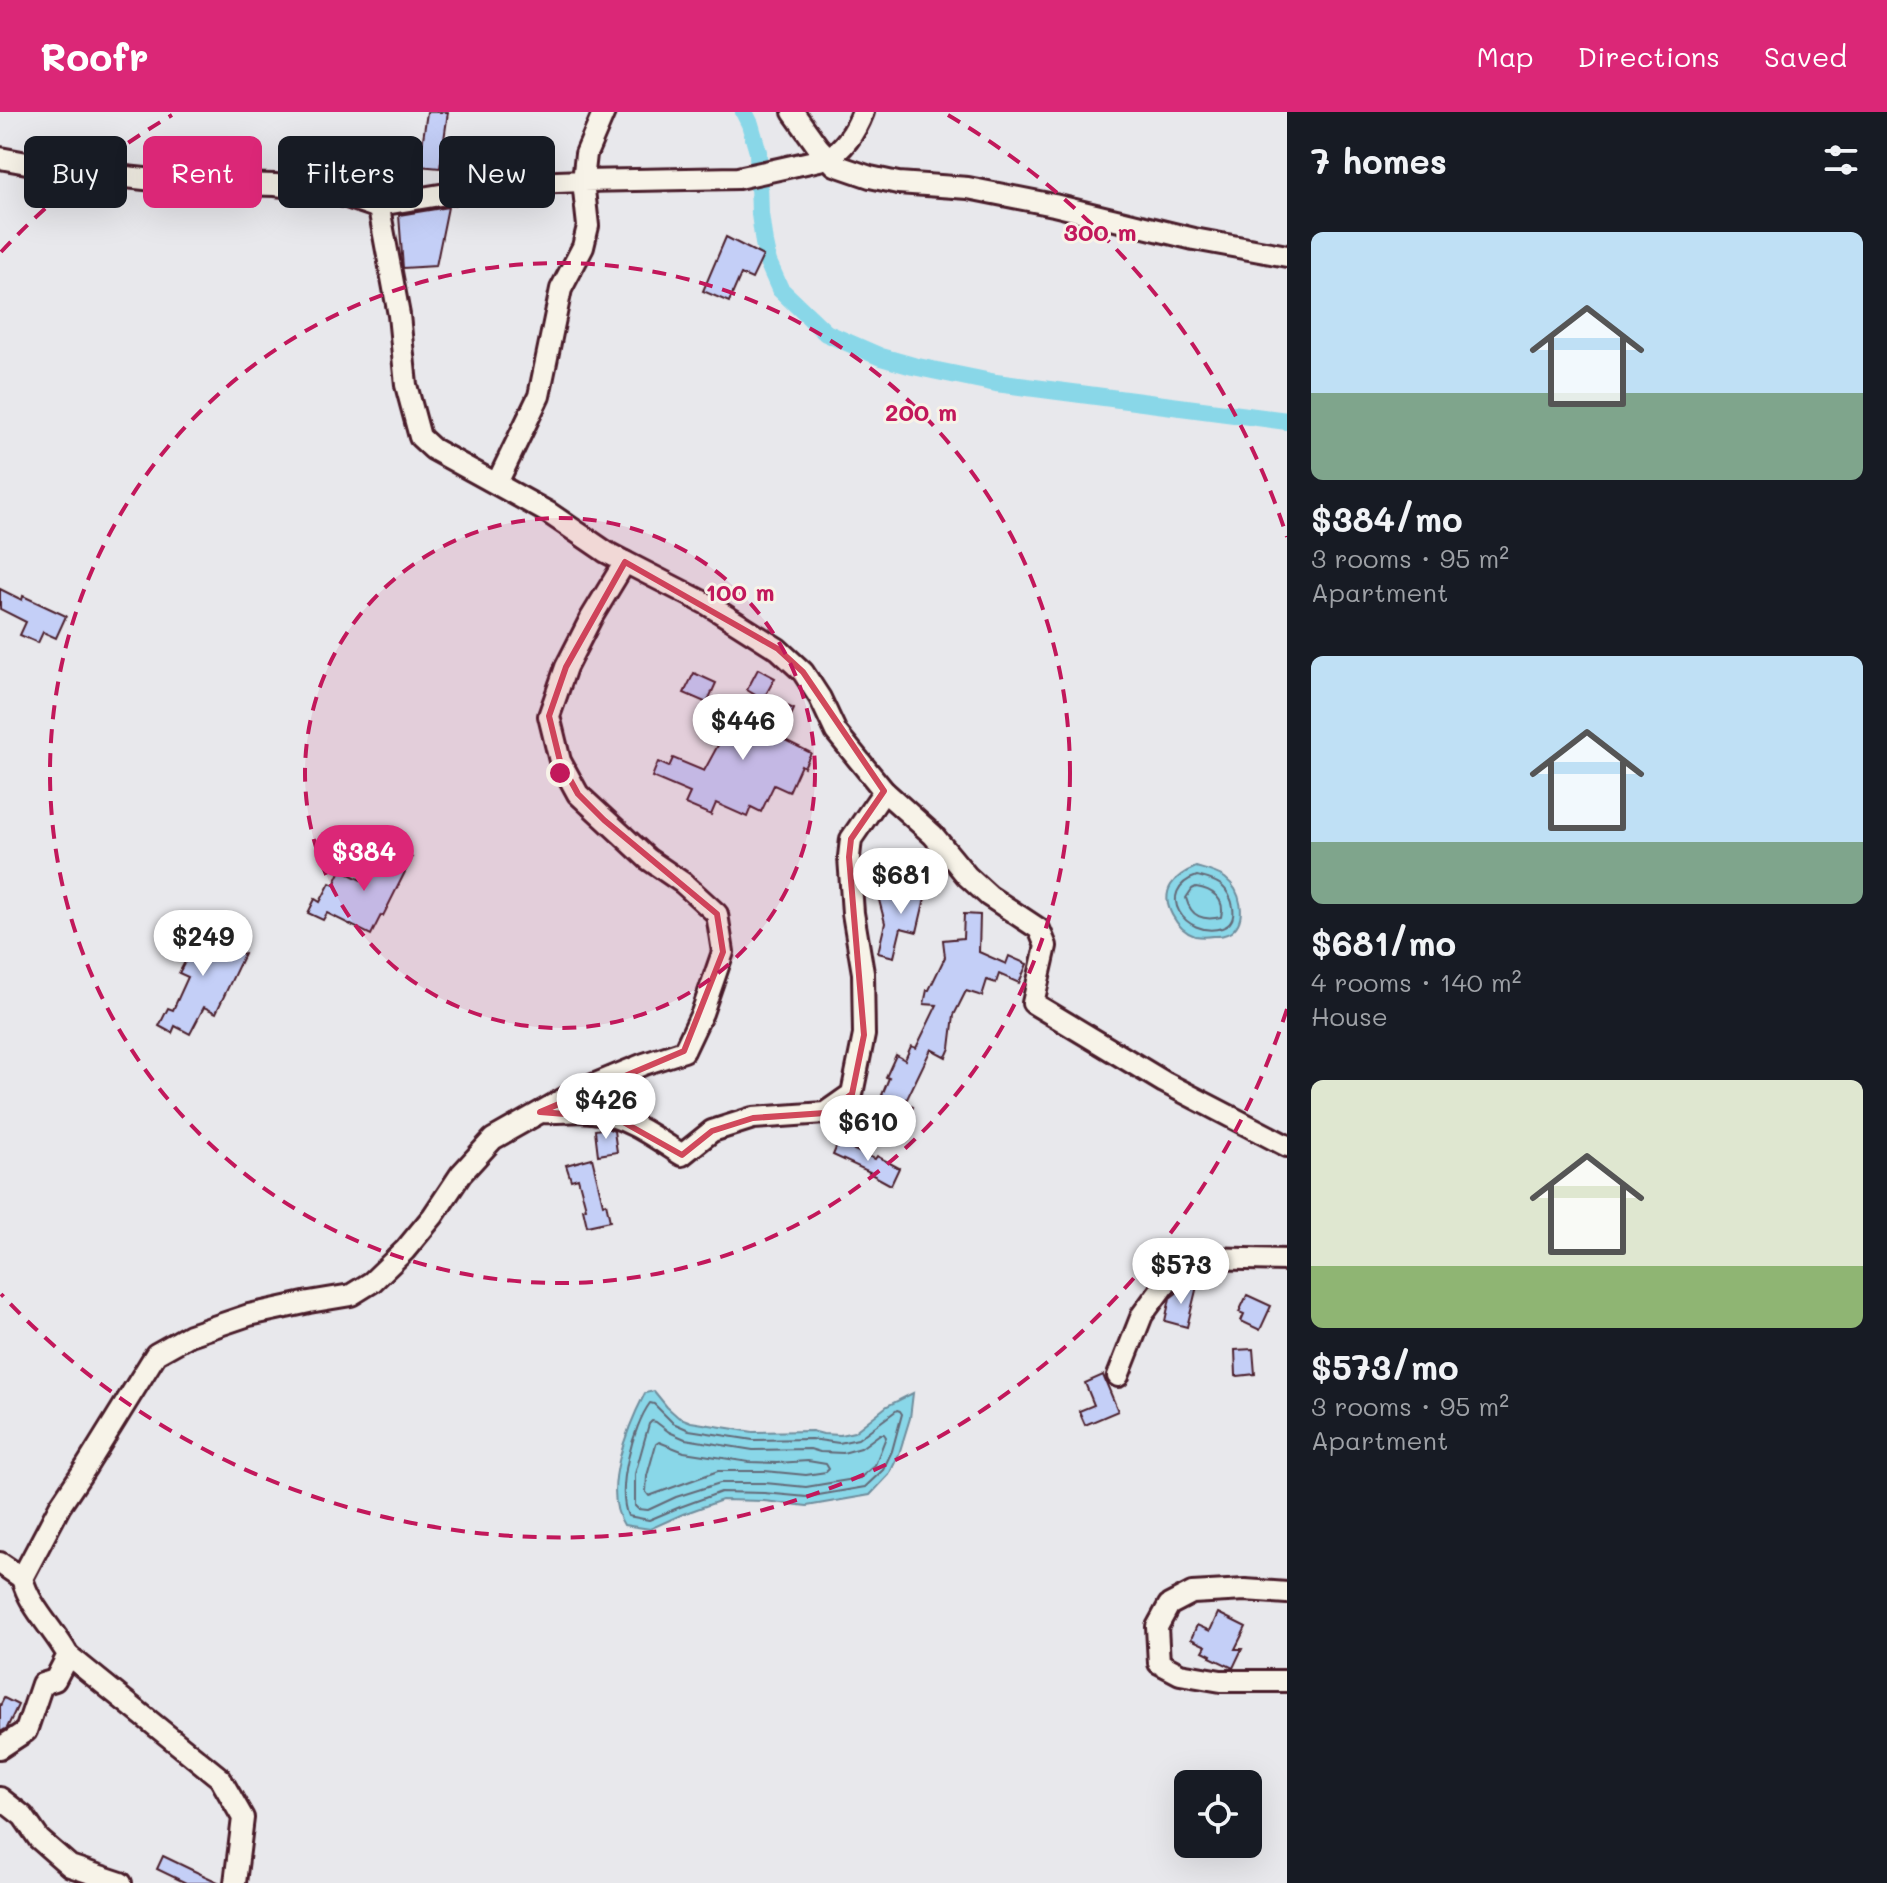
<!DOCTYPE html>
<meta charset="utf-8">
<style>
:root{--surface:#171b24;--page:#20242c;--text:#f1f3f6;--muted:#9ea1a6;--accent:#db2777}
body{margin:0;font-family:Mali,sans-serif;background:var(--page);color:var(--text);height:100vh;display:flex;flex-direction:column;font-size:30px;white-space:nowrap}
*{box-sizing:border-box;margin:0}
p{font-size:26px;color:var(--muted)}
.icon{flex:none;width:44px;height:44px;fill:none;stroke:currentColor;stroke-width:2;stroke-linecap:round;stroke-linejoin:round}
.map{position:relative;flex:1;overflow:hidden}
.details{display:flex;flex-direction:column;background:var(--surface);width:600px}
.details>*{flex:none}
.top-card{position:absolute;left:24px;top:24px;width:760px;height:72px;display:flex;gap:16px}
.tools{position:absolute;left:1174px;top:1658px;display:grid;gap:16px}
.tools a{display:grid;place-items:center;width:88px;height:88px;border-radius:12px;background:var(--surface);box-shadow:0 8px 32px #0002;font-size:40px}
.price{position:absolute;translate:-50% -68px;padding:0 18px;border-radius:28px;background:#fff;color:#222;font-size:26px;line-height:52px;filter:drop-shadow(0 2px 4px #0008)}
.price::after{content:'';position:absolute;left:50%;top:48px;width:24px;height:18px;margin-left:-12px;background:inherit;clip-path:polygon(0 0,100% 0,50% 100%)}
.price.on{background:var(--accent);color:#fff}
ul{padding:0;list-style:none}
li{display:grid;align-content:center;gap:16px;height:424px;padding:0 24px}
li span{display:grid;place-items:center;height:248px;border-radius:12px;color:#555}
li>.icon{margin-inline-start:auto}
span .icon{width:144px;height:144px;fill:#fffc;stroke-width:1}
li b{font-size:34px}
h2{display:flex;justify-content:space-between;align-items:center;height:96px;padding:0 24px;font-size:34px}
.pill{padding:0 28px;border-radius:12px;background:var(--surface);box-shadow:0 8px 32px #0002;font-size:28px;line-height:72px}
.pill.on{background:var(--accent);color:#fff}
header{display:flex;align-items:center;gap:48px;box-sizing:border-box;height:112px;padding:0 40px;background:var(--accent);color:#fff}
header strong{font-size:38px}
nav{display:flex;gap:44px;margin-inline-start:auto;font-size:28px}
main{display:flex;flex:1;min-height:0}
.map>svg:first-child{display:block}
.water{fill:#89d7e8;stroke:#708d9c;stroke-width:2}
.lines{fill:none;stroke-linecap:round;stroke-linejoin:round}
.shore{stroke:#636977;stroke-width:2}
.canal{stroke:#89d7e8;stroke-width:18}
.building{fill:#c4cff7;stroke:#4a1f2b;stroke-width:2}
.minor-casing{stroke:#4a1f2b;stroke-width:26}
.minor{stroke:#f7f3e8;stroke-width:20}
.marked{fill:none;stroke:#d1495b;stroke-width:6;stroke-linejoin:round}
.ring{fill:none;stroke:#c2185b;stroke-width:4;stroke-dasharray:14 10}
.centre{fill:#c2185b;stroke:#f7f3e8;stroke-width:4}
.ring-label{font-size:24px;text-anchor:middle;font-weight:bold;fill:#c2185b;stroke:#f7f3e8;stroke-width:6;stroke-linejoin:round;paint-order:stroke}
</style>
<header>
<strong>Roofr</strong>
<nav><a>Map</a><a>Directions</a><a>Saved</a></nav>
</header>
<main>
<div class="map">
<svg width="1287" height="1771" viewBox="0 0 1287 1771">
<rect width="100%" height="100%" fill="#e8e8ec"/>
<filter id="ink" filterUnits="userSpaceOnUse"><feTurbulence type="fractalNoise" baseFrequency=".0125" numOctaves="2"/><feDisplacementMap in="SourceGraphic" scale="16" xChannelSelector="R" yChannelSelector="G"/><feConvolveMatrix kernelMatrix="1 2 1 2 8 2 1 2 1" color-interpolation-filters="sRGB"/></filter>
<g filter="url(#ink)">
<g class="water">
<path d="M1196,755C1206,758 1216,760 1225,766C1241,778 1248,807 1231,820C1225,824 1220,824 1213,824C1207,825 1201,825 1195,824C1177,818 1160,791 1171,773C1177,764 1186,759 1196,755Z"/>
<path d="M654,1279L667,1295L678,1305L691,1310L753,1320L812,1319L823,1322L840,1323L854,1320L887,1294L913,1281L910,1306L899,1342L889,1363L870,1383L807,1394L764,1389L722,1388L683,1402L650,1417L624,1413C601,1379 628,1314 645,1281Z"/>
</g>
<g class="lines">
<g class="shore">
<path d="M1197,764C1205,766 1214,768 1221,773C1233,783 1241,810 1222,816C1184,827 1154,778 1197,764Z"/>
<path d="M1196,775C1212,777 1226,787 1221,805C1203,809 1191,805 1186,786L1192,777Z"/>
<path d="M650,1291L654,1292L673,1311L689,1318L753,1328L811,1327L839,1331L858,1327L897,1298L900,1299L902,1302L892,1339L883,1358L865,1375L807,1385L764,1381L721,1380L680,1395L649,1408L628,1404C616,1378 633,1314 650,1291Z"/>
<path d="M652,1309L656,1310L669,1320L685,1327L753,1338L810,1337L820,1340L843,1341L861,1336L880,1322H884L886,1325L875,1353L860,1366L806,1375L765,1371H720L676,1385L648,1398L638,1397L635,1394V1362L649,1312Z"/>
<path d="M659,1330L684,1340L749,1350L777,1351L808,1349L826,1352L829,1357L826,1360L806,1363L765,1359H718L649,1384L646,1380L647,1364L656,1332Z"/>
</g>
<path class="canal" d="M744,0L750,12L758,40L760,102L764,131L768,150L780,177L826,221L881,245L913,254L996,271L1287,309"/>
</g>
<g class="building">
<path d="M427,0H448L440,56L419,54Z"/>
<path d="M363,47H393L392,60L403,61L402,76L374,81L355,74L356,60H363Z"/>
<path d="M448,95L436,154L403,156L399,103Z"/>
<path d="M726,125L763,144L752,167L741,162L729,190L703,179Z"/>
<path d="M0,477L22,488L23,484L66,504L56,526L43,520L38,531L20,523L26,510L0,497Z"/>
<path d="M758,557L775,566L765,584L794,597L781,626L811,641L804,655L801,653L789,680L774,673L761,700L751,695L747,705L716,691L711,703L685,692L690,681L652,665L658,650L669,655L673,646L704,659L724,622L750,634L763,609L747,602L755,583L747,578Z"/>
<path d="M694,561L716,571L707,591L684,581Z"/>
<path d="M382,735L392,739L393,737L412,746L383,804L381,803L371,823L327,801L323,808L308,801L315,787L320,790L330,771L334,773L341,758L365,770Z"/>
<path d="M910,769L928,773L917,820L901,816L894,845L878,841L885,811L878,784L904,790Z"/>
<path d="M964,802L980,803L979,840L1006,852L1009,844L1027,852L1019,871L999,862L996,871L987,868L982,884L966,879L954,903L950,936L946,945L931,937L905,991L913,995L904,1015L887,1007L895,989L882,983L889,966L886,965L896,943L905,948L911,934L916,936L937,893L924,892L927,878H929L945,845L943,828L963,826Z"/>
<path d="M203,809L221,818L216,828L244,842L216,901L204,895L190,922L175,914L172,921L159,914L168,896L173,898L188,865L179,861L193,835L185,831L191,819L196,821Z"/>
<path d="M607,1016L614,1019L617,1040L598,1043L595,1018Z"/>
<path d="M838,1031L875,1047L877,1044L899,1056L891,1073L869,1061L870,1060L833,1043Z"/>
<path d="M592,1046L603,1092L606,1091L610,1109L587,1114L583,1097L586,1096L578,1066L571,1068L566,1053Z"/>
<path d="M1188,1172L1197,1174L1187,1215L1165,1209L1170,1186Z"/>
<path d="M1247,1183L1271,1194L1260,1218L1241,1209L1244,1202L1239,1200Z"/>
<path d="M1253,1237L1255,1262L1238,1264L1236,1263L1235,1238Z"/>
<path d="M1103,1263L1118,1299L1085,1313L1079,1299L1094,1293L1085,1271Z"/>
<path d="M1218,1501L1246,1515L1235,1537H1242L1233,1556L1210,1545L1211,1543L1203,1539L1206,1534L1191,1527L1197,1513L1210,1519Z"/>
<path d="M4,1586L18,1593L7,1616L0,1620V1594Z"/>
<path d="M163,1744L190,1757L220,1771H186L157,1757Z"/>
</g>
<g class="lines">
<g class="minor-casing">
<g id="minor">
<path d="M793,0L818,35L835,53L870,65L898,71L968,76L1054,93L1194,127L1287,144"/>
<path d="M0,46L70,59L182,71L275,73L329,79L379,96L399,203L406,273L420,325L433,337L549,401L606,440L625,450"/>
<path d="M373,94L507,72L583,69L586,42L604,0"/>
<path d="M497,371L539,284L561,177L583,135L588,114L583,69L738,66L828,46C845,36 856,18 863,0"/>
<path d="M542,1000C559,1001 576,998 592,1000C625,1003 656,1026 682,1043L712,1019L753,1006L825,1001L852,982L864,923L863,861L853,801L849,745L851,727L884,679"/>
<path d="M1118,1264L1142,1203L1164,1173L1200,1146L1287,1148"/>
<path d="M0,1451L22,1466"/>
<path d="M1287,1481L1245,1478L1192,1481L1169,1493L1157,1515L1159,1551L1180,1562L1221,1569H1287"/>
<path d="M68,1543L220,1666L243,1706L235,1771"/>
<path d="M0,1636L26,1619L42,1572L55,1568L68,1543C53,1516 30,1496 22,1466L60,1394L86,1355L156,1242L190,1223L249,1203L309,1190L351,1183L372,1170L405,1138L433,1104L461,1062L493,1027L576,980L644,952L684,939L702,901L723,840L717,802L683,771L648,747L578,682L560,649L549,604L566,555L591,506L625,450L707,492L778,537L803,560L820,586L836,620L884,679L933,723L967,764L989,784L1039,817L1046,834L1033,891L1164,970L1287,1034"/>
<path d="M0,1686L23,1704L39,1727L70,1754L121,1771"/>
</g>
</g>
<use href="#minor" class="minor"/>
</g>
</g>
<path class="marked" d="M625,450L778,537L803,560L884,679L851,727L849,745L864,923L852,982L825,1001L753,1006L712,1019L682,1043L616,1006L540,1000L684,939L723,840L717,802L604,708L578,682L560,649L549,604L566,555Z"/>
<circle cx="560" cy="661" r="255" fill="#c2185b" fill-opacity=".12"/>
<g class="ring">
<circle cx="560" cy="661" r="255"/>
<circle cx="560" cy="661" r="510"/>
<path d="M1287 897A764 764 0 0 1 1 1182M1 140A764 764 0 0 1 172 3M948 3A764 764 0 0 1 1287 425"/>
</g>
<circle cx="560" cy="661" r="12" class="centre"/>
<g class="ring-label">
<text x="1100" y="129">300 m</text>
<text x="921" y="309">200 m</text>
<text x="740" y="489">100 m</text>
</g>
</svg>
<div class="tools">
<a><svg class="icon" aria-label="locate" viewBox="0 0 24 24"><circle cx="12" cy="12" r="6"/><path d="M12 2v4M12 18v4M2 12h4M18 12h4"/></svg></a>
</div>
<b class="price" style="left:743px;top:650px">$446</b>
<b class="price on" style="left:364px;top:781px">$384</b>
<b class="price" style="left:901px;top:804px">$681</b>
<b class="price" style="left:203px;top:866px">$249</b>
<b class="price" style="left:606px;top:1029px">$426</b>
<b class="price" style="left:868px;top:1051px">$610</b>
<b class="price" style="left:1181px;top:1194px">$573</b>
<div class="top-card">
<a class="pill">Buy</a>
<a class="pill on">Rent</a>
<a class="pill">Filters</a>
<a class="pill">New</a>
</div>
</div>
<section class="details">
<h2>7 homes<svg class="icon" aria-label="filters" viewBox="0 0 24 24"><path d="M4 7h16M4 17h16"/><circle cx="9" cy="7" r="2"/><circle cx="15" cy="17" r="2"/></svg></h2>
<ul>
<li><span style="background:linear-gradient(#bfe0f5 65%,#7fa58c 0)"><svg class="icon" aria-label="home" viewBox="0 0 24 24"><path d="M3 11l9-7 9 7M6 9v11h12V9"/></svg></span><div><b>$384/mo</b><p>3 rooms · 95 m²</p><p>Apartment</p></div></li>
<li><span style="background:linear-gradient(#bfe0f5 75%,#7fa58c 0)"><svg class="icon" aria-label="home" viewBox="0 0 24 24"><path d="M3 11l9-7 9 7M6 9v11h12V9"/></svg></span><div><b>$681/mo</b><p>4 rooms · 140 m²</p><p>House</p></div></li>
<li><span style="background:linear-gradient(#dfe7d0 75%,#8fb573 0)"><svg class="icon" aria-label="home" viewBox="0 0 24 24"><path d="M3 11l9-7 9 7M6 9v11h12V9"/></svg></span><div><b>$573/mo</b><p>3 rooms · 95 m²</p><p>Apartment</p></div></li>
</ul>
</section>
</main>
